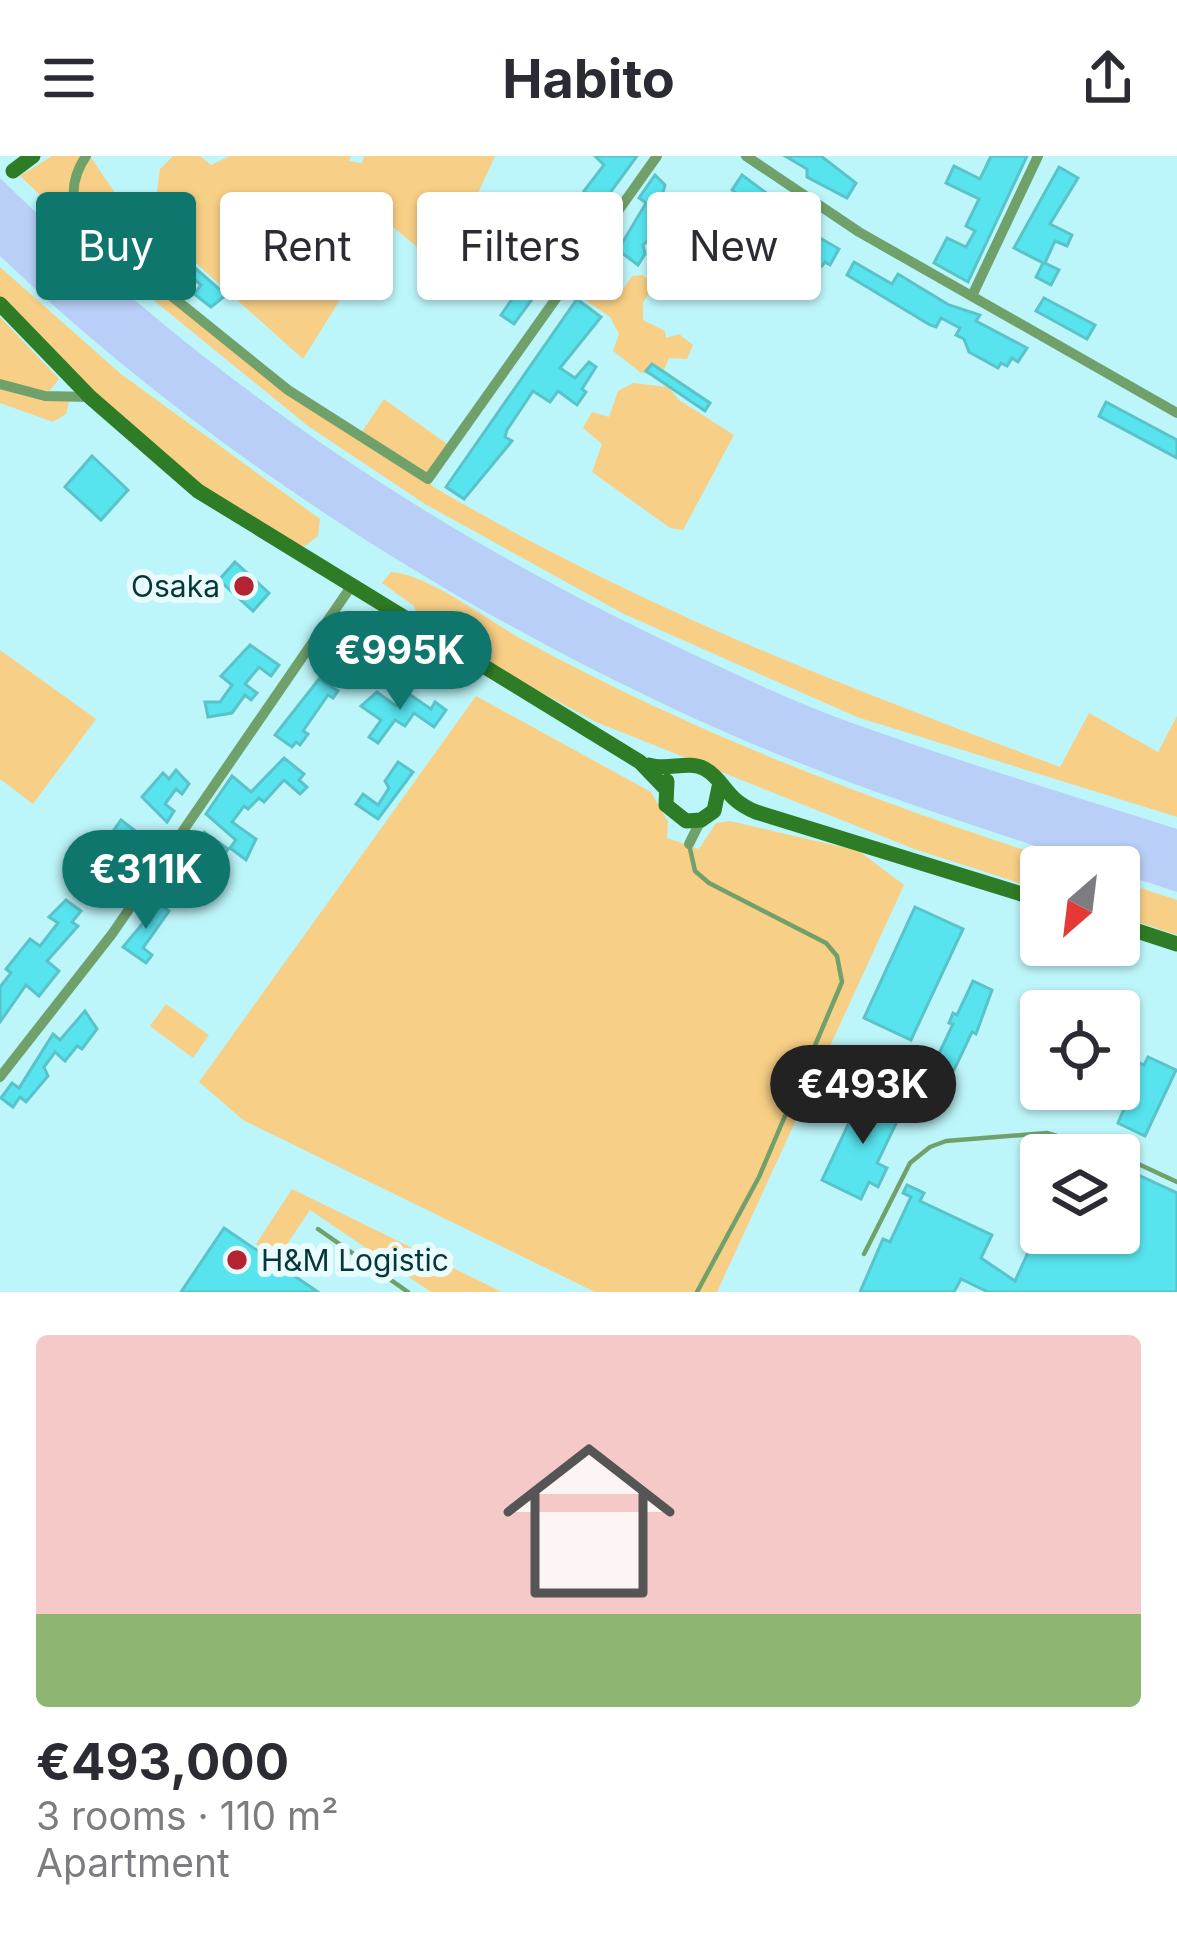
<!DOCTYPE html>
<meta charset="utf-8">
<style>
:root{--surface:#fff;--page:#f2f2f3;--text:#2b2b33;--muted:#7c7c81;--accent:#0f766e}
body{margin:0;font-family:Inter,sans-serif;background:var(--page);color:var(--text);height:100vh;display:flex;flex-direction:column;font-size:45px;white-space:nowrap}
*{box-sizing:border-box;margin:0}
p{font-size:39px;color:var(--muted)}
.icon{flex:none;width:66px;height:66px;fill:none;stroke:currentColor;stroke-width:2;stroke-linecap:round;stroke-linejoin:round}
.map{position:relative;height:1136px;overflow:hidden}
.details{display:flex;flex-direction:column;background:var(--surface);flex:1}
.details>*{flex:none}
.hud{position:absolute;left:36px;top:36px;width:1107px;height:108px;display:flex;gap:24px}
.needle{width:78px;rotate:208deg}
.tools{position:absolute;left:1020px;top:690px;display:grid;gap:24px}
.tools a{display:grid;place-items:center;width:120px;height:120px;border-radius:12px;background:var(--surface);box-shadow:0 3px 9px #0004;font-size:60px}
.price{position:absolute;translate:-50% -102px;padding:0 27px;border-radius:42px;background:var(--accent);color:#fff;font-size:39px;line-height:78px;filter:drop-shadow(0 3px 6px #0008)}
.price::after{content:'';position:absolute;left:50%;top:72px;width:36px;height:27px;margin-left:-18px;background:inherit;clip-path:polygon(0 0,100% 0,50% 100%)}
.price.selected{background:#222;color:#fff}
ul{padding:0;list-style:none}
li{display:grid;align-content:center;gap:24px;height:636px;padding:0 36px}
li span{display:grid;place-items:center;height:372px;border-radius:12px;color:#555}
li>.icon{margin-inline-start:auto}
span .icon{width:216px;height:216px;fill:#fffc;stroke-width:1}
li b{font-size:51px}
.chip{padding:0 42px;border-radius:12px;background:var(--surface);box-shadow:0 3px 9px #0004;font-size:42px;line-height:108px}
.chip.selected{background:var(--accent);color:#fff}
header{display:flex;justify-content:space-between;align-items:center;height:156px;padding:0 36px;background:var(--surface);font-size:54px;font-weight:700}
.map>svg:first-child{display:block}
.green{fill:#f8cf86}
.water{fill:#b9cff7}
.building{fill:#57e4ee;stroke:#5ac3ca;stroke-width:3}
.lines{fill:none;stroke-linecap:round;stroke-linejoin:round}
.lane{stroke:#71a16b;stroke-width:4.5}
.street{stroke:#71a16b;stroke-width:10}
.secondary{stroke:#2f7c26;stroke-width:15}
.poi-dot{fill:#b52333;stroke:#e9fbfd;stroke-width:4.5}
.labels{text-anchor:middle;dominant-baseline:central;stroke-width:12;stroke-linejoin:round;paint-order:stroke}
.poi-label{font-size:30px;fill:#053639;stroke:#e9fbfd;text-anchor:end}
</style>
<header><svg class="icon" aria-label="menu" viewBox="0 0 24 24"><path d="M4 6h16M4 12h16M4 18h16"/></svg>Habito<svg class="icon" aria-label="share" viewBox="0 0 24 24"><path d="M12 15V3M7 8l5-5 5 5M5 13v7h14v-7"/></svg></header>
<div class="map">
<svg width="1177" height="1136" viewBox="0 0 1177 1136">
<rect width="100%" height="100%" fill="#bdf6fa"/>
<g class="green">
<path d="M52,0H90L130,59L106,86L288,234L359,280L384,243L450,290L428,323L432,330C636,450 839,529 1060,611L1089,557L1158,596L1177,560V661L857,561L624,458L425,348L308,270L76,81L73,70L20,20Z"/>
<path d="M173,0H200L211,9L230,0H351L349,5L362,7L364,0H495L464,68L469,72L449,117L388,67L303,203L178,91L186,78L155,50L160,13Z"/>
<path d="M0,111L121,218L320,363L318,380L305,390L281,389L198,335L0,148Z"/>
<path d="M584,118L608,134L621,136L632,120L642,119L656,128L643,146V164L665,175L666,182L679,178L693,189L687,203L669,202L663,216L654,220L640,216L613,195L619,178L610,161L572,135Z"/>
<path d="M0,161L59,223L47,238L70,241L66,258L53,266L0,247Z"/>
<path d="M633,227L668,231L679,244L734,279L683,374L670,372L592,316L602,288L583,272L592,256L609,261L618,235Z"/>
<path d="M391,416C429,418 491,467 527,486C708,584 881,648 1076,711H1041V734L914,693L596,566L485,506L418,462L414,450L382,427Z"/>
<path d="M0,494L96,563L33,648L0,623Z"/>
<path d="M476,540L651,636L668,666L667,682L699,693L716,667L730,665L859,695L904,729L717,1136H595L243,964L199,926Z"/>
<path d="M1119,725L1177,744V779L1119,760Z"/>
<path d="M166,848L209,879L193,902L150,870Z"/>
<path d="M292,1033L502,1136H431L310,1054L277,1103L256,1088Z"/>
</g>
<path class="water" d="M0,22C199,215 409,362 659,482C724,513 790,545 858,569C963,607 1071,639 1177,673V736L1119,717V711H1100C965,667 830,624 700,565C448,450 201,292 0,100Z"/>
<g class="building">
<path d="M595,0H637L514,168L501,159L529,119L513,108L519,100L540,113L550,94L537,85L553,60L557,62L565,52L576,59L589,39L584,35L604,9Z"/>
<path d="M785,0H821L856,27L847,42L807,21V13Z"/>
<path d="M991,0H1027L968,126L934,107L947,82L966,91L975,75L966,70L979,43L946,27L954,10L980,23Z"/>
<path d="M1059,11L1078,22L1050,68L1072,79L1067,90L1055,85L1045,107L1059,114L1051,129L1036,121L1043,107L1014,92Z"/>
<path d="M655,19L665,29L662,40L673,47L666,60L672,63L643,89L645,98L638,109L618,94L646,47L639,42Z"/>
<path d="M742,19L804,65L794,82L813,94L820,82L839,93L830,109L825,106L822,110L778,83L783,75L732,34Z"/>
<path d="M854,106L892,128L898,118L949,149L980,159L976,165L1027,192L1018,206L1012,202L1007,210L1001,207L998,212L969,196L964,183L956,179L960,172L941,162L936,171L930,169L847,119Z"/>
<path d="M195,112L226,139L211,151L194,138L201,129L189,119Z"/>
<path d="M1044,142L1095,169L1087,183L1036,155Z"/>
<path d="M577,143L601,161L560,212L575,222L589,206L596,211L582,233L586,236L577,249L558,235L550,246L533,235L507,274L505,281L512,285L464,343L446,331Z"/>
<path d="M652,208L710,247L705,255L646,215Z"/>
<path d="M1106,246L1177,284V302L1099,260Z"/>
<path d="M92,300L128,334L101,364L65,331Z"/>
<path d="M235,406L269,437L253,455L219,424Z"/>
<path d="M250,489L279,509L271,520L259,511L245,528L257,537L251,544L245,539L232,557L208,561L205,546H220L232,529L221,520Z"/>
<path d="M319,523L338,535L333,542L328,539L303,575L308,578L300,589L296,586L292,591L275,579Z"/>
<path d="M377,536L396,550L406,536L431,553L435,546L446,554L434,571L414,557L405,570L395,564L378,587L369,581L381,564L361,550Z"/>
<path d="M284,602L304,618L299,624L307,631L300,638L284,624L264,646L259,642L248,653L244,650L232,666L256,683L246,704L230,692L236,684L206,658L232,620L251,636Z"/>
<path d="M398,606L413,616L378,663L356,648L363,638L378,649L389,632L385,625Z"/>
<path d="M176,614L189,628L182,638L176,633L165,648L174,655L167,666L142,641L163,617L169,623Z"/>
<path d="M121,664L138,677L114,709L117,712L107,725L111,728L92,748L82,740L88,732L82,727L95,710L76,696L90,682L102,691Z"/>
<path d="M204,676L228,693L214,713L206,718L201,715L186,735L173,726L179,719L169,712L175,704L182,709Z"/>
<path d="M66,744L81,755L72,766L78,770L47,805L59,815L39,840L26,829L0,866V831L11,817L6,813L30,783L40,790L58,767L49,761Z"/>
<path d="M154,744L169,755L143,792L152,799L146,807L123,791L144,766Z"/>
<path d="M915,751L963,773L911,884L864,862Z"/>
<path d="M973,825L992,834L976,878L972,876L954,914L935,906L953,868L949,867L953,857L957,859Z"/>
<path d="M85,855L97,873L82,893L77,890L65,905L55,896L44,911L48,920L26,946L20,941L13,951L1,942L12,927L19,932L53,878L60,884Z"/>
<path d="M1119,897L1144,909L1148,901L1176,914L1145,980L1118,967L1126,948L1093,933H1119Z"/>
<path d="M863,937L902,955L877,1007L887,1012L878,1031L869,1026L861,1043L822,1024Z"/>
<path d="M1119,1010L1177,1037V1136H988L961,1123L954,1136H860L883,1083L890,1086L911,1041L903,1037L907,1029L924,1037L920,1045L992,1079L981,1102L1015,1125L1037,1077H1119Z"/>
<path d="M224,1072L318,1136H181Z"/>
</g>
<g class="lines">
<g class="lane">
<path d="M689,688L695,715L709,727L826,787L837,800L842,826L759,1021L697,1136"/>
<path d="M1119,999L1177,1026"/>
<path d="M318,1073L408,1136"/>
<path d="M864,1098L910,1007L930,991L946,985L1047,977L1118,999"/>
</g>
<g class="street">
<path d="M86,0C70,24 69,47 86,71L288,234L428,323L657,0"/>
<path d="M746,0L859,76L1177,257"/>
<path d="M972,140L1038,0"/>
<path d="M0,228L45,240L90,241"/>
<path d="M689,688L701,664"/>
<path d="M0,921L112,778L350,432"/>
</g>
<g class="secondary">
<path d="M13,15L33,0"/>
<path d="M0,148L90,241L198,335L640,606L664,631"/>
<path d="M649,609C667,615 689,604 705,613C725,624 723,642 756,656L1041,744"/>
<path d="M667,625L666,649L686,665L701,664L714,655L719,631"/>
<path d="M1119,769L1177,788"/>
</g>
</g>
<g class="poi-dot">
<circle cx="244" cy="430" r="12"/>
<circle cx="237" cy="1104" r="12"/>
</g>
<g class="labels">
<g class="poi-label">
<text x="220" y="430">Osaka</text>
<text x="261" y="1104" text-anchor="start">H&amp;M Logistic</text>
</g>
</g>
</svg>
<div class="tools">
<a><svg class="needle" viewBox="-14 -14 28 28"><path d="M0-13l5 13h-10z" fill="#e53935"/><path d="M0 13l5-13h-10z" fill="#7c7c81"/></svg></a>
<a><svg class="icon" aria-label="locate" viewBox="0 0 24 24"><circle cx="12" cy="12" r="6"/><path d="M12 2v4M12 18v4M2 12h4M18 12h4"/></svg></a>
<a><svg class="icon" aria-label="layers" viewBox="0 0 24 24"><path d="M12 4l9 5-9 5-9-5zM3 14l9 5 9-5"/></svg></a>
</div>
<b class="price" style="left:400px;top:557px">€995K</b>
<b class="price" style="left:146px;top:776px">€311K</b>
<b class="price selected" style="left:863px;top:991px">€493K</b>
<div class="hud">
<a class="chip selected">Buy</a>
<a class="chip">Rent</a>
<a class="chip">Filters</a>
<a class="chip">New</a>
</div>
</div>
<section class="details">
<ul>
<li><span style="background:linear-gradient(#f6c9c9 75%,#8fb573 0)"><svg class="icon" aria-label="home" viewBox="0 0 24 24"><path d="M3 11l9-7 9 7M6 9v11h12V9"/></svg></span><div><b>€493,000</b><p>3 rooms · 110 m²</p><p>Apartment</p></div></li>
</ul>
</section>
